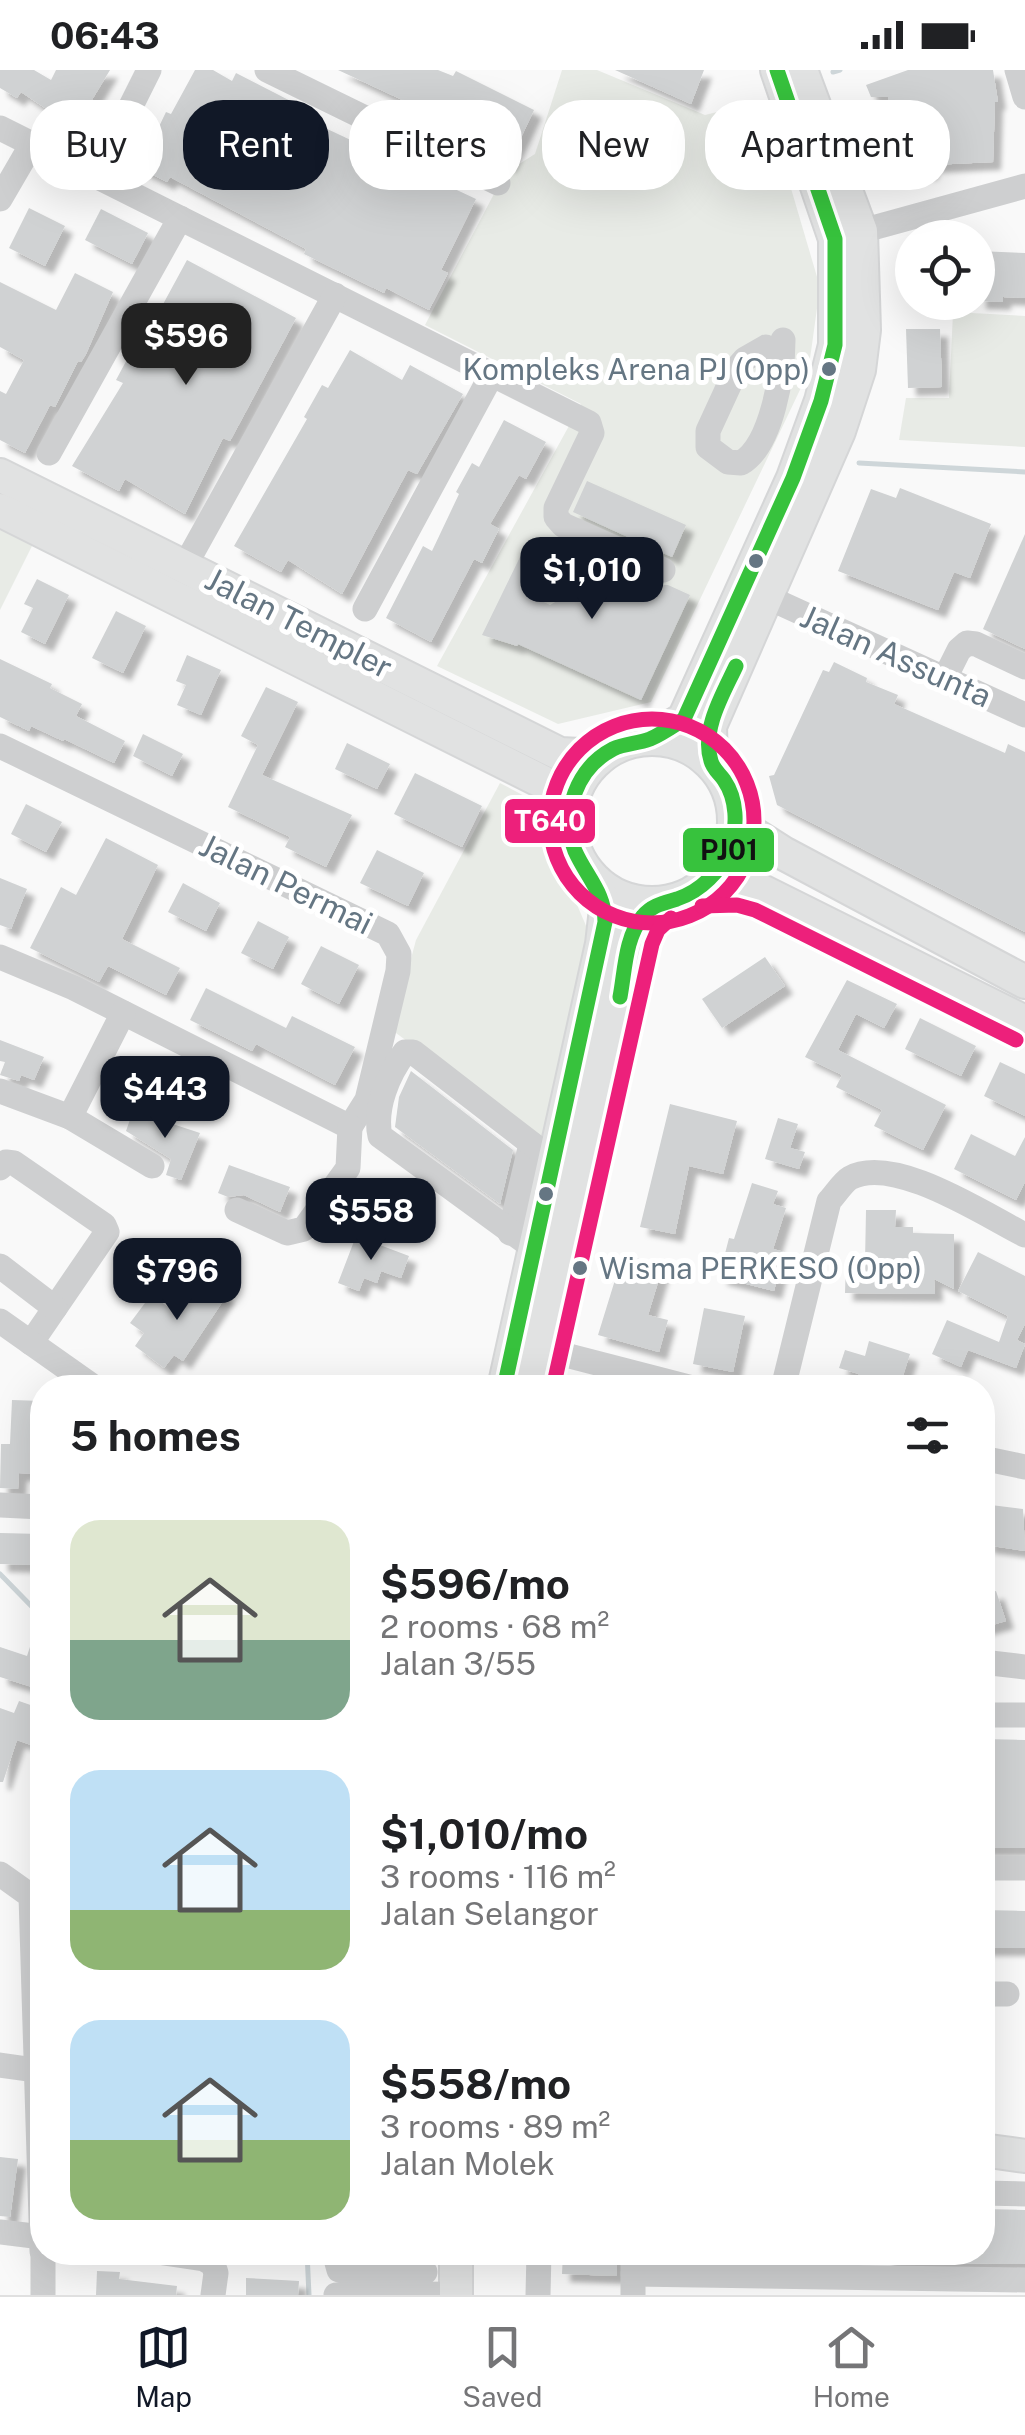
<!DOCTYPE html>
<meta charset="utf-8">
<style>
:root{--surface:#fff;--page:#f2f2f2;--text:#202124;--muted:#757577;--line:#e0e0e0;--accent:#111827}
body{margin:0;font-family:"Public Sans",sans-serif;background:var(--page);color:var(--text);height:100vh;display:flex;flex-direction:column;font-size:38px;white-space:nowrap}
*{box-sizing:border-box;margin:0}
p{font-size:32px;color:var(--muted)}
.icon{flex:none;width:55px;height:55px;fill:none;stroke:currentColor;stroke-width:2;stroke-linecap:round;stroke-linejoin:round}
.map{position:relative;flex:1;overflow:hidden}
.side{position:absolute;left:30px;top:1305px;width:965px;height:890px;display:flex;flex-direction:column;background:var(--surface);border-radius:40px;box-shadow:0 10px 40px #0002}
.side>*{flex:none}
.guide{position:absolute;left:30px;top:30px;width:965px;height:90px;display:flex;gap:20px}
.buttons{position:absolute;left:895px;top:150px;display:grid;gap:20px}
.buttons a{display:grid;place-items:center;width:100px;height:100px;border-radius:50%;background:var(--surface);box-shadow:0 10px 40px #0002;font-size:50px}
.price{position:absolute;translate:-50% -85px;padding:0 22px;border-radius:20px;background:var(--accent);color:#fff;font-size:32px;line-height:65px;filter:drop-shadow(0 2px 5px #0008)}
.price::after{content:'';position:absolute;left:50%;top:60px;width:30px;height:22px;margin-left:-15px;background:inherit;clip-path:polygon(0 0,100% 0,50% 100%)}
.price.on{background:#222;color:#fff}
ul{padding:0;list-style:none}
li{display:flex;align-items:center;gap:30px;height:250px;padding:0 40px}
li span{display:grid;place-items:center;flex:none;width:280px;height:200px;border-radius:30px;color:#555}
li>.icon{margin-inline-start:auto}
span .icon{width:120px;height:120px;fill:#fffc;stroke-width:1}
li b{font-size:42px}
h2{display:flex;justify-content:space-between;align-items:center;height:120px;padding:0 40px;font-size:42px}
.pill{padding:0 35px;border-radius:40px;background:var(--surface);box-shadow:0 10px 40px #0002;font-size:35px;line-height:90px}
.pill.on{background:var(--accent);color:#fff}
.status{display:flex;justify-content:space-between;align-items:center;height:70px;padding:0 50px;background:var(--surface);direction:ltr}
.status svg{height:28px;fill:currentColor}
.tabs{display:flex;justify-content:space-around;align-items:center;height:140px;border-top:2px solid var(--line);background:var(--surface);font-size:28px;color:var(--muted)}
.tabs a{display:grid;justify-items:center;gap:5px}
.tabs .on{color:var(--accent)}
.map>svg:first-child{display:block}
.green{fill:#e8ebe6}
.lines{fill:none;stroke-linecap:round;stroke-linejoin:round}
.stream{stroke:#ced6d9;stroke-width:5}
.building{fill:#d0d2d3;filter:url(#shadow)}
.major-casing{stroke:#d5d6d7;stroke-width:36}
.minor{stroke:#cecfd0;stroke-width:25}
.major{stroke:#e1e2e2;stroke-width:32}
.bus-1-casing{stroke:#fff;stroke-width:22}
.bus-2-casing{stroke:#fff;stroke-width:22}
.bus-1{stroke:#37c23d;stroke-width:15}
.bus-2{stroke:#ed207b;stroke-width:15}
.bus-dot{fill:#657683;stroke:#fff;stroke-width:4}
.labels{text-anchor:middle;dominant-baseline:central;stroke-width:10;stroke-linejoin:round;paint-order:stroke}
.bus-label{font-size:30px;fill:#657683;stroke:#fff;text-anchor:end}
.street-label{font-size:32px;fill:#657683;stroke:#fff}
.line-badge{stroke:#fff;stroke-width:4}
.badge-label{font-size:28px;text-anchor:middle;font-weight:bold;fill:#fff}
.pale-badge-label{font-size:28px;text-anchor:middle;font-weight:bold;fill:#111}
</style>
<div class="status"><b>06:43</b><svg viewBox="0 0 49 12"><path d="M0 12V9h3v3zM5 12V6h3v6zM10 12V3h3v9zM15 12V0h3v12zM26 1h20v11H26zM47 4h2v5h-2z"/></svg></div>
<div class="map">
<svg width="1025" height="2225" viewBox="0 0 1025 2225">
<defs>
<filter id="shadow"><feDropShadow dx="8" dy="8" stdDeviation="2.5" flood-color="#0004"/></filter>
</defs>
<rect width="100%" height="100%" fill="#f9f9f9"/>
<g class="green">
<path d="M562,0H597L705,45L765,30L820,217L808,303L651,632L558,654L437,596L581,334L425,255L505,103L535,84Z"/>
<path d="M953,242L1025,246V377L899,370L906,328H949Z"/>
<path d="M0,460L32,476L0,540Z"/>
<path d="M500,713L532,730L590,865L541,1071L392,960L416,870Z"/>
</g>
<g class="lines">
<g class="stream">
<path d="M833,2L840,0"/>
<path d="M859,393L1025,402"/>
<path d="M0,1504L42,1547"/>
<path d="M307,2182L309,2225"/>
</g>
</g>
<g class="building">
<path d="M0,0H34L51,10L56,0H110L75,58L21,22L17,28L0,18Z"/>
<path d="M195,0H213L232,11L236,3L310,41L306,49L476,129L441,200L448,203L429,240L386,218L384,223L304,184L306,179L170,107L167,112L139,98L166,42L171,44Z"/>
<path d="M338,0H438L453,6L456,1L534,40L508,95L476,80L482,67Z"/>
<path d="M615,0H704L691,34Z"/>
<path d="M908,0H993L998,32H995L993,92L932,95L930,102H906L905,92L892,89L888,27H871L866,15Z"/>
<path d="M29,138L65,156L45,196L9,178Z"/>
<path d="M101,139L148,163L132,194L85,170Z"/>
<path d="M978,181L1025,183V228L1003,227V232L978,231Z"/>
<path d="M187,190L296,248L230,371L223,368L185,444L125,409L119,421L72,396L123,313L116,310L131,282L136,284Z"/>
<path d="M75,203L113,222L86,284L81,292L78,291L55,337L50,335L25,383L0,370V321L6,324L24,290L0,277V212L56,240Z"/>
<path d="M906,259H940L942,317L908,318Z"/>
<path d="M350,280L402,310L410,295L463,324L417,404L408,400L342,524L288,490L281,502L234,476L307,349L304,347L322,315L328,318Z"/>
<path d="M504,350L546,372L526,409L519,405L490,454L499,459L482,493L474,489L431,572L386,548L423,476L432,481L459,424L456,422L472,393L479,397Z"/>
<path d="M587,411L686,455L672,487L573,442Z"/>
<path d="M900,418L991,454L970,508L954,502L938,540L838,501L871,419L896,428Z"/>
<path d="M1025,464V579L983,559Z"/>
<path d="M585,483L656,515H668L690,525L641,630L518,574L517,576L482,565L520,487L542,498L534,521L537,529L550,535L564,527Z"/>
<path d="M37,509L69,525L45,574L21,562L33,538L24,534Z"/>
<path d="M116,541L146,556L123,603L92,588Z"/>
<path d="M187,585L221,600L201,645L177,635L186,615L176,611Z"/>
<path d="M0,589L52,614L50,618L82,634L76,646L125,671L114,693L64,669L63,671L31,656L29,661L0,647Z"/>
<path d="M834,592L867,608L866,612L898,625L894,634L1005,683L1008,674L1025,682V862L777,735L769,706L774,705L823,600L829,602Z"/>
<path d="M266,617L298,632L262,705L352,745L326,797L285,777L290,767L228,737L258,675L241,666Z"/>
<path d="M143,664L183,684L172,706L133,686Z"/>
<path d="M347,673L390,694L377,719L335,699Z"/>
<path d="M415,703L482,736L462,777L394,744Z"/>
<path d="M26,734L62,752L46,782L11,764Z"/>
<path d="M106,768L158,795L122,869L180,898L166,925L108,896L99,912L30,878L61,817L76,825Z"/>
<path d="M377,780L424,803L408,836L360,813Z"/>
<path d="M0,808L27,819L11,859L0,855Z"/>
<path d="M183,813L220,833L206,861L168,842Z"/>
<path d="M258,851L289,867L273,899L241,883Z"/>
<path d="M321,876L359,895L339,934L301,914Z"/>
<path d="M765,887L785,916L722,958L702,929Z"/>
<path d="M847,910L897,934L884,958L856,944L838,980L946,1035L923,1080L874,1056L882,1040L836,1017L842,1005L805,987Z"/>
<path d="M206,918L286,958L292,946L355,977L335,1015L256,974L252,981L190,950Z"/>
<path d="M920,948L976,976L961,1006L905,979Z"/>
<path d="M0,970L44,987L34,1010L21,1005L19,1011L0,1005L5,992L0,991Z"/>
<path d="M1000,992L1025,1004V1046L984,1026Z"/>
<path d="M411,1001L513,1080L500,1134L395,1057L399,1027Z"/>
<path d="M670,1034L737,1051L723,1104L689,1096L675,1164L640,1157Z"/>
<path d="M133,1041L200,1063L181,1110L166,1105L171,1089L126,1061Z"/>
<path d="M778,1048L798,1054L790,1078L805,1082L799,1099L765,1089Z"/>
<path d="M971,1064L1015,1086L1025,1067V1112L1016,1130L954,1099Z"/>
<path d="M229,1095L290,1117L280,1142L244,1125L228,1127L218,1123Z"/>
<path d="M752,1113L778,1121L773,1134L786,1138L773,1179L784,1182L774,1221L719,1207L729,1168L734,1169Z"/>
<path d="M866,1140H896L895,1157H913V1163L954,1164V1219L934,1209L935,1224L845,1223L846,1191L865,1192Z"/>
<path d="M356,1166L409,1186L401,1208L381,1201L377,1213L364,1208L359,1221L338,1213Z"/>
<path d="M978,1182L1025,1206V1254L1017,1270L1025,1274L1016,1298L968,1280L961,1297L932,1284L947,1250L999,1272L1008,1246L958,1221Z"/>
<path d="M623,1184L663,1196L648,1245L668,1250L659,1282L598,1265Z"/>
<path d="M200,1206L227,1225L183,1291L174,1285L164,1298L135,1276L144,1263L130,1253L151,1225L174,1241Z"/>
<path d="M704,1238L745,1246L733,1302L693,1294Z"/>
<path d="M869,1271L910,1284L899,1318H855L859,1304L839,1298L845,1280L865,1286Z"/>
<path d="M12,1330L42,1331V1404L19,1403L18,1419L0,1418L1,1374H10Z"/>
<path d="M991,1435L1023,1439L1025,1481L985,1475Z"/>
<path d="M0,1463L42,1464V1495L0,1494Z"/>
<path d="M996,1521L1006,1551L982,1558V1525Z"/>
<path d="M40,1546L42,1547V1586L32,1617L0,1607V1577L27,1586Z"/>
<path d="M19,1631L42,1639V1679L17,1670L3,1712H0V1638L14,1643Z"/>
<path d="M982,1669L1025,1670V1778H982Z"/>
<path d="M982,1840L1025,1841V1878H982Z"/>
<path d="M0,2087L18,2089L10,2147L0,2146Z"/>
<path d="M982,2139L1025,2140V2194L885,2192V2182H982Z"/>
<path d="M563,2182H617V2206L562,2204Z"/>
<path d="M97,2201L120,2202L119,2209L177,2216L176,2225H96Z"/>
<path d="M246,2208L299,2211L298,2225H246Z"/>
</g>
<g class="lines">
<g class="major-casing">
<g id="major">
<path d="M0,405L560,684L601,686"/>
<path d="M0,440L543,712L563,724L570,738"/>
<circle cx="652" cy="751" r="82"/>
<path d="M650,669L684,649L793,408L821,331L835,275V169L777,0"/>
<path d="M711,693L710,656L839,361L859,300L864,260L861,161L801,0"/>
<path d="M736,753L783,783L1025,912"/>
<path d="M701,816L739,815L762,821L1025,952"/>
<path d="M504,1318L602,874L606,839L595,811"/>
<path d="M532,1318L633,868L641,848L658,833"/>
<path d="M982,2080L1025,2086"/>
<path d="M456,2182V2225"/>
</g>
</g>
<g class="minor">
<path d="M267,0L498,113"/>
<path d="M1017,0L1025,27"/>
<path d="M0,58L589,353L592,363L556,438V447L563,455L663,500"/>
<path d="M96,106L149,0"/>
<path d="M0,129L32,74"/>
<path d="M847,165L1025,116"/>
<path d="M766,277L745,289L737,298L708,361V377L728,392L741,393C772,375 783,303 783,270"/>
<path d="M49,383L180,148"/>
<path d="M177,510L335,225"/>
<path d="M550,519L577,461"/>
<path d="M767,527L1025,645"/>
<path d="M365,539L492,304"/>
<path d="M945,608L959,580L967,573L976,574L1025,597"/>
<path d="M0,676L388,864L399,884L398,901L367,1030L350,1057"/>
<path d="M0,887L74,918L350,1057"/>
<path d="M0,1021L70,1047L152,1096"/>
<path d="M70,1047L123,943"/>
<path d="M0,1098L6,1092L14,1093L104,1155L107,1162L31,1273"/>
<path d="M237,1140L287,1163L304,1159L348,1098L350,1057"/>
<path d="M510,1163L531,1074"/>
<path d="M535,1179L380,1066C374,1038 388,1004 405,982H413L554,1091"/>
<path d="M0,1196L55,1238"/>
<path d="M0,1251L95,1318"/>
<path d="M523,1274L693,1318"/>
<path d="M783,1318L829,1131C835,1125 843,1112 850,1108C894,1084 985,1145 1025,1165"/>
<path d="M982,1388L1025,1397"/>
<path d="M0,1435L42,1437"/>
<path d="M982,1592L1025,1597"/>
<path d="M982,1645H1025"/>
<path d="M982,1798H1025"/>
<path d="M0,1804L31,1826L42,2181"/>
<path d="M982,1924H1007"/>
<path d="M0,1995L42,2001"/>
<path d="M982,2123L1025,2124"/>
<path d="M0,2162L42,2167"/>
<path d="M43,2182V2225"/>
<path d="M157,2182L204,2189L213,2194L216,2203L213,2225"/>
<path d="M334,2182L339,2200L348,2203L425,2202"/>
<path d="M633,2182V2225"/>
<path d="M633,2204L1025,2210"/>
<path d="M336,2225L456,2224"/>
<path d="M538,2225L539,2182"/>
</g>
<use href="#major" class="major"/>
<g class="bus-1-casing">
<g id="bus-1">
<path d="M620,927C625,901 625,867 643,846C652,835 664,833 677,829C701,821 721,801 730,777C738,756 737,729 724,710C720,704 713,699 711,691C701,660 723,624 736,596"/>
<path d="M504,1318L605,852C605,823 586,806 575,781C560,743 577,698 613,679C625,673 637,674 650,669C662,664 673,656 684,649L793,408L821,331L835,275V169L777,0"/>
</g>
</g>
<g class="bus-2-casing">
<g id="bus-2">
<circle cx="652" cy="751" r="102"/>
<path d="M702,836L737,835L755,840L1016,970"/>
<path d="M553,1318L652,874L658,860L671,848"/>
</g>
</g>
<use href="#bus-1" class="bus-1"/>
<use href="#bus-2" class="bus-2"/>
</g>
<g class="bus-dot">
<circle cx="829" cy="299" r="9"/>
<circle cx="756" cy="491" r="9"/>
<circle cx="546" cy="1124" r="9"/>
<circle cx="580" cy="1198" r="9"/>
</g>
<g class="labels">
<g class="bus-label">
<text x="810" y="299">Kompleks Arena PJ (Opp)</text>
<text x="599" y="1198" text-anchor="start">Wisma PERKESO (Opp)</text>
</g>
<g class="street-label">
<text transform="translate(299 553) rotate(27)">Jalan Templer</text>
<text transform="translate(896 586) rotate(24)">Jalan Assunta</text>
<text transform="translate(286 814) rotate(26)">Jalan Permai</text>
</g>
</g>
<g class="line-badge">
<rect x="503" y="727" width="94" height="48" rx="10" fill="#ed207b"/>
<rect x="681" y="756" width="95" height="48" rx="10" fill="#37c23d"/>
</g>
<g class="badge-label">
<text x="550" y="761">T640</text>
</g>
<g class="pale-badge-label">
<text x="729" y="790">PJ01</text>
</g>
</svg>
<div class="buttons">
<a><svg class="icon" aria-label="locate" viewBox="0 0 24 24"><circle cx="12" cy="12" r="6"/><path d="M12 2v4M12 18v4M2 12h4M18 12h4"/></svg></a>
</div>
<b class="price on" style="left:186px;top:318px">$596</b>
<b class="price" style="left:592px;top:552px">$1,010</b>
<b class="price" style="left:165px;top:1071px">$443</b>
<b class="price" style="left:371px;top:1193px">$558</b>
<b class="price" style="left:177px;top:1253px">$796</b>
<div class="guide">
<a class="pill">Buy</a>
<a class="pill on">Rent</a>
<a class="pill">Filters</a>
<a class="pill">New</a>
<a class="pill">Apartment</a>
</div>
<section class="side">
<h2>5 homes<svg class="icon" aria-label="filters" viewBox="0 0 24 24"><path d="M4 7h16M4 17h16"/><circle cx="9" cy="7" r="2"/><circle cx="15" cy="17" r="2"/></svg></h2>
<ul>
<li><span style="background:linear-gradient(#dfe7d0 60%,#7fa58c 0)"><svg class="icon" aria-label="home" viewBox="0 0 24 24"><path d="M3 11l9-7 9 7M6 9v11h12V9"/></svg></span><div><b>$596/mo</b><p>2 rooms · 68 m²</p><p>Jalan 3/55</p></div></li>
<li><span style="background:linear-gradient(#bfe0f5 70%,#8fb573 0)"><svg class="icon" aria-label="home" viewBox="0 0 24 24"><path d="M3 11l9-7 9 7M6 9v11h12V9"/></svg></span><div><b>$1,010/mo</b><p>3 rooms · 116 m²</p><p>Jalan Selangor</p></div></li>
<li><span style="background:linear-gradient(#bfe0f5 60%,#8fb573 0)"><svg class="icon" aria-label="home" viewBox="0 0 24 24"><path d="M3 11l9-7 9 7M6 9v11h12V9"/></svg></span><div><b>$558/mo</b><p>3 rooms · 89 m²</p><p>Jalan Molek</p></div></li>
</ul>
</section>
</div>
<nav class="tabs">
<a class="on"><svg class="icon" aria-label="map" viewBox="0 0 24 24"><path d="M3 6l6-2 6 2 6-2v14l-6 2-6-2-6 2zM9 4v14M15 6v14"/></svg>Map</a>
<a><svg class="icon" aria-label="saved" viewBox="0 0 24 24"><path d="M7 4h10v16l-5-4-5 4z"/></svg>Saved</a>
<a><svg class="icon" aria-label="home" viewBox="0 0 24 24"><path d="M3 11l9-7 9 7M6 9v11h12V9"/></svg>Home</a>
</nav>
